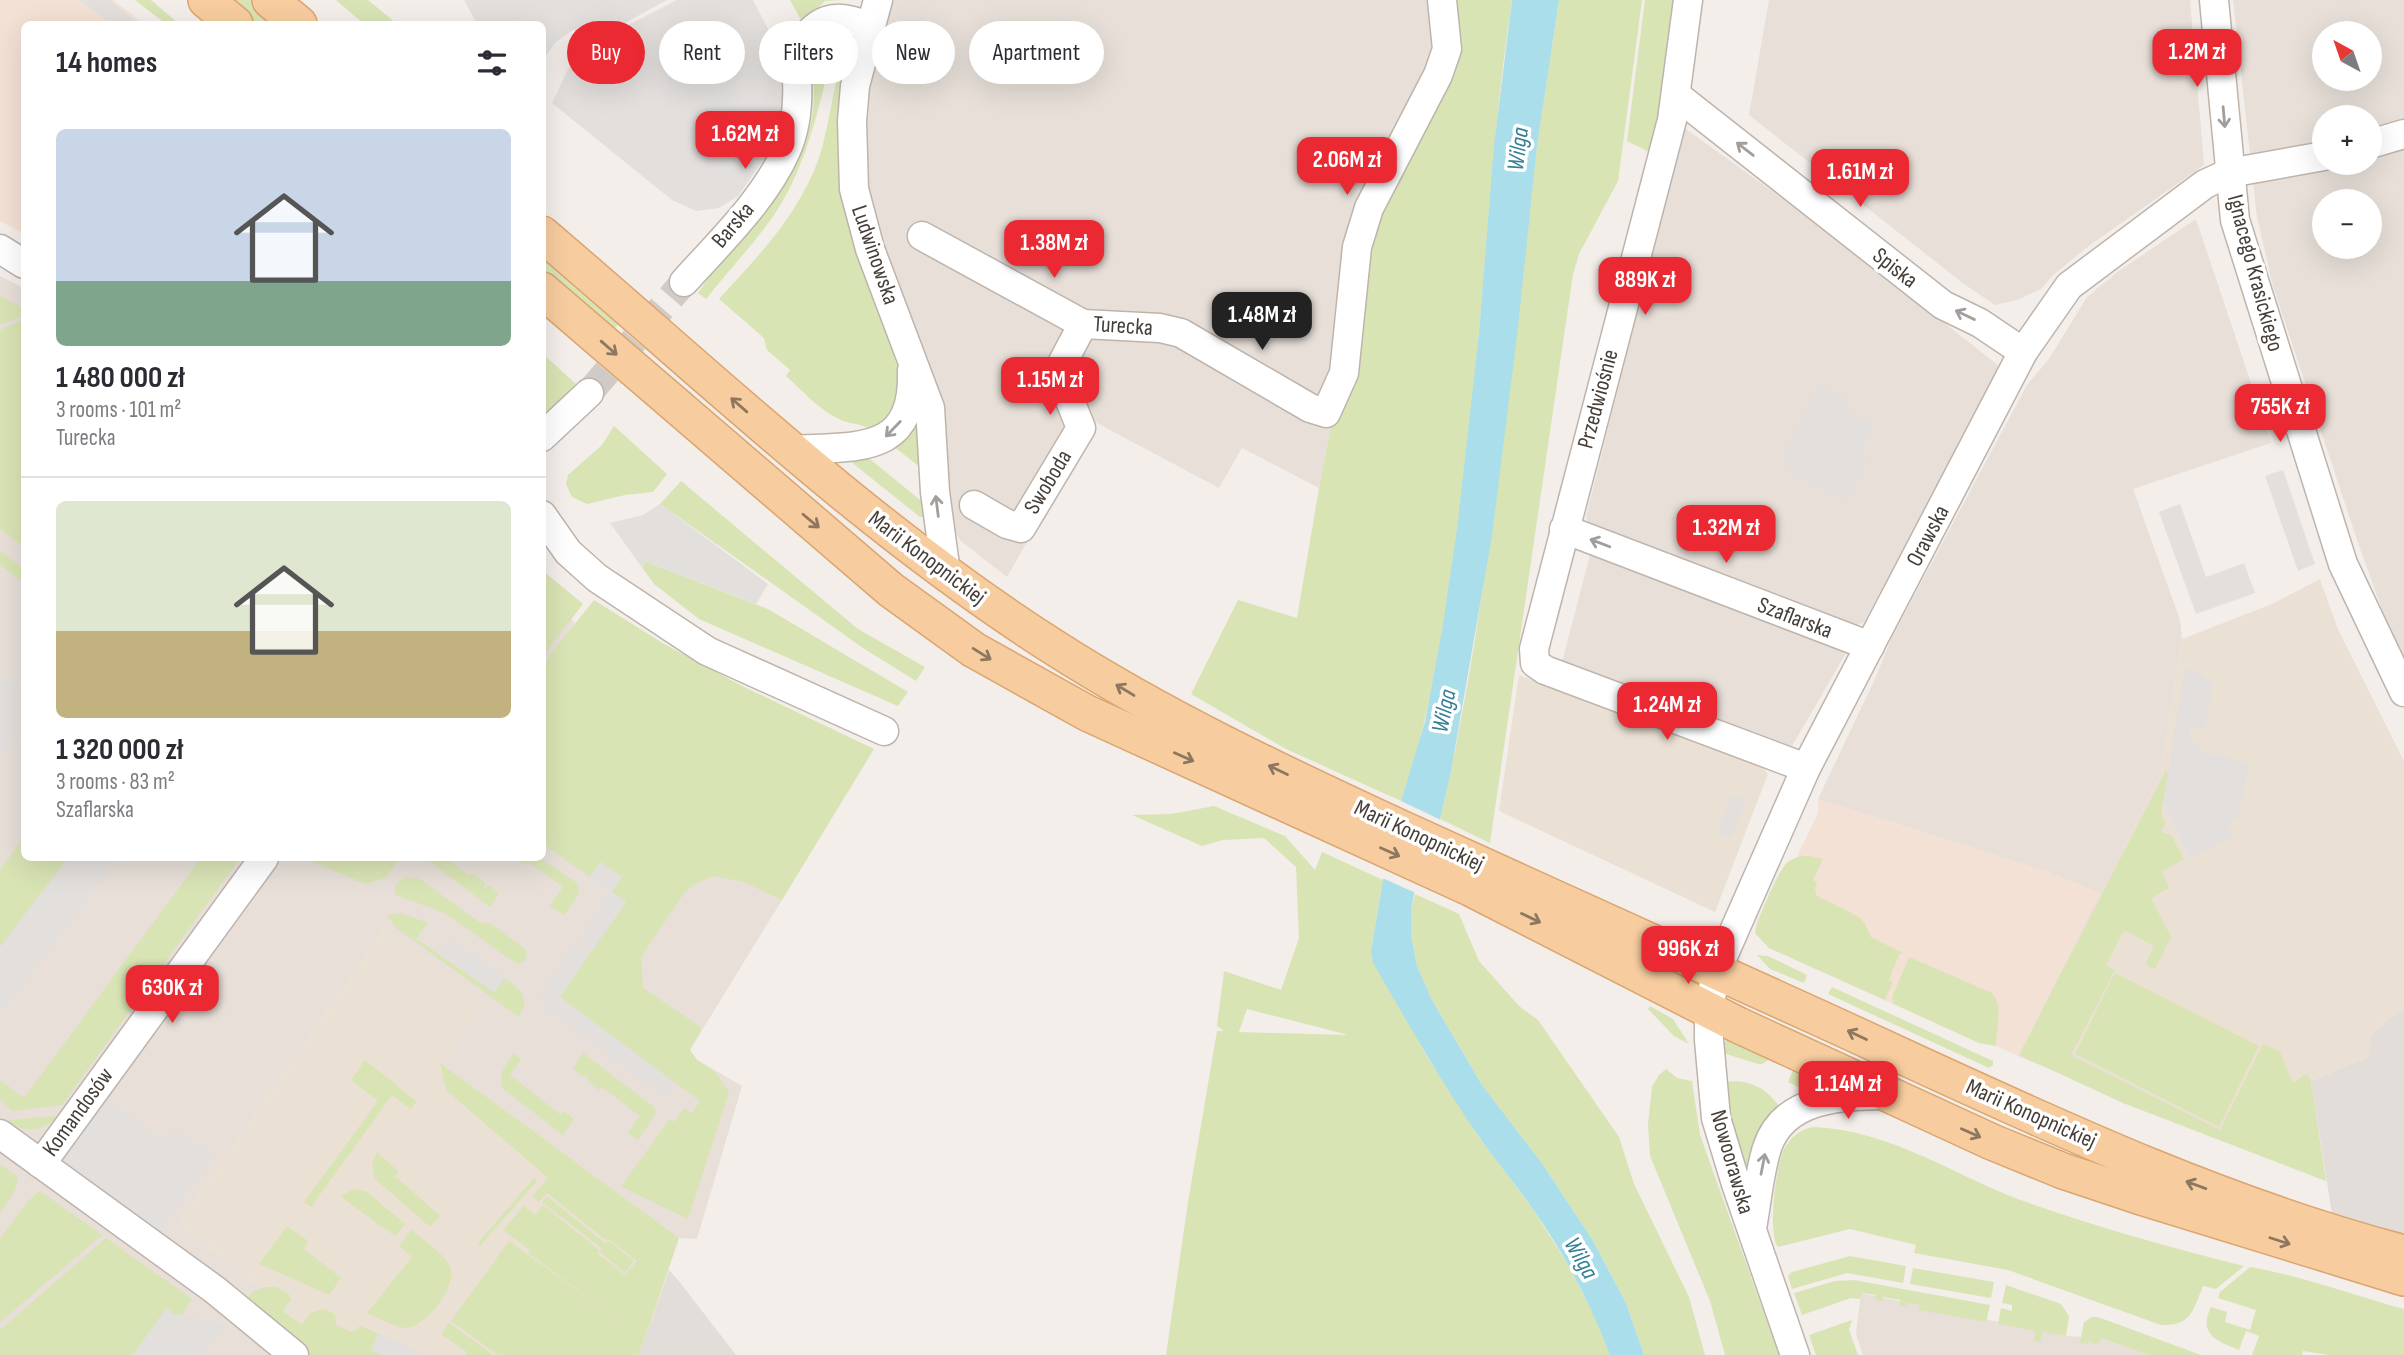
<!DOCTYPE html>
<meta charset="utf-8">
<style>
:root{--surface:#fff;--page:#f7f7f7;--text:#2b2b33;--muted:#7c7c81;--line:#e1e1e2;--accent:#ea2933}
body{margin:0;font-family:"Sofia Sans Condensed",sans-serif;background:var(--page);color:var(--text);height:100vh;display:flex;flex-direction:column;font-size:26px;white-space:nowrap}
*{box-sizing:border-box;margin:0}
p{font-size:23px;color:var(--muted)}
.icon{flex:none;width:38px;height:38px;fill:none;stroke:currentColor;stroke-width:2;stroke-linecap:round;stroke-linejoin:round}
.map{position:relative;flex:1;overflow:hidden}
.details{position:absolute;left:21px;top:21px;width:525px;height:840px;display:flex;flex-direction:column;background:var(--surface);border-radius:10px;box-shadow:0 7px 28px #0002}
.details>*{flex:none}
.guide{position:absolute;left:567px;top:21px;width:665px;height:63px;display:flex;gap:14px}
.needle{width:46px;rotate:320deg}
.controls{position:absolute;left:2312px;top:21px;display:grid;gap:14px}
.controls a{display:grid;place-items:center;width:70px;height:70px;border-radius:50%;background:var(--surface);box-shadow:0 7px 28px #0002;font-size:35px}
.price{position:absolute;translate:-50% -60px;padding:0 16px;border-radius:14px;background:var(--accent);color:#fff;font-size:23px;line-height:46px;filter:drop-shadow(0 2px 4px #0008)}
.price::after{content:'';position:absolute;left:50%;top:42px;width:21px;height:16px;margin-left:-10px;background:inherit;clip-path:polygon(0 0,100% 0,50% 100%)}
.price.on{background:#222;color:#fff}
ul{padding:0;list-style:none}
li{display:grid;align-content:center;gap:14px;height:371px;padding:0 35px}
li+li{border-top:2px solid var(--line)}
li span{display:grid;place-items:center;height:217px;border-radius:10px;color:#555}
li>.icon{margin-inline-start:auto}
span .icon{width:126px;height:126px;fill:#fffc;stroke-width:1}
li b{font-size:30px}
h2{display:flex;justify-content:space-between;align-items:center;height:84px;padding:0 35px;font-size:30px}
.pill{padding:0 24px;border-radius:32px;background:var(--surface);box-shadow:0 7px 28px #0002;font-size:24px;line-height:63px}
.pill.on{background:var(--accent);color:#fff}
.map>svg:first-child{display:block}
.residential{fill:#e7dfd8;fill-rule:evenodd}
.commercial{fill:#f3e1d6}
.industrial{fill:#e3ddda}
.education{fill:#ebe0d4}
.green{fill:#d9e4b5;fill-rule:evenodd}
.parking{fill:#e2dfdd}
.water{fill:#aadeeb}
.pier{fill:#f3eee9}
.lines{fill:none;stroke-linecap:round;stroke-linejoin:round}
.minor-tunnel{stroke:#d0cbc6;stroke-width:28;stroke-dasharray:28 14;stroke-linecap:butt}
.minor-casing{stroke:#beb4ac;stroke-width:31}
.major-casing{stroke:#dba56f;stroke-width:38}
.minor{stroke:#fff;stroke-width:28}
.major{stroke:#f7cc9f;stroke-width:35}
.oneway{stroke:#a29e9c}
.oneway2{stroke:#8d7761}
.labels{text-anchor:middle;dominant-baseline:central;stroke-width:7;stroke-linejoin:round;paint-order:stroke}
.street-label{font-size:23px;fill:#463e38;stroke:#fff}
.water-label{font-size:24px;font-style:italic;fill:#337f94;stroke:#fff}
</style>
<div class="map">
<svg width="2404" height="1355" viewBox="0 0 2404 1355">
<rect width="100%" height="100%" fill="#f3eee9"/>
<g class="residential">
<path d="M891,0H1437L1441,35L1332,422L1319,488L1242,448L1219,488L1095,422L1007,577L961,541L949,524L881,255L868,195L864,136L871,73Z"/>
<path d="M1769,0H2190L2204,165L2090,245L2053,275L2041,289L2017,300L1995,305L1964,284L1749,115Z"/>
<path d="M2233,0H2404V657L2388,626L2357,540L2273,286L2257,217ZM2324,33H2370V79H2324ZM2324,117H2370V163H2324ZM2324,201H2370V247H2324Z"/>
<path d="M1683,127L1840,240L2000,367L1864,622L1855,626L1589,525L1586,517Z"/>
<path d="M2196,219L2271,443L2133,489L2180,620L2182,639L2161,773L2100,896L2049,872L1818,799L1875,679L1892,637L2027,385L2049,359L2087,297L2116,273Z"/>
<path d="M0,276L24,288V858H542L543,570L688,815L792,877L782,900L690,1050L697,1060L742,1086L697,1239L679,1238L440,1063L385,928L178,1224L260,1288L261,1306L331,1355H0Z"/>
<path d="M1590,555L1748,612L1846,653L1792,746L1562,662Z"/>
<path d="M1861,1293L2065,1336L2101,1338L2148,1355H1863L1856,1334Z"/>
</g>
<g class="commercial">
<path d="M0,0H113L144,24H24V234L0,221Z"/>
<path d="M1818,799L2049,872L2101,893L2018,1056L1996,1046L1979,1043L1769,948L1755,933L1756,923L1784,866L1797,857L1818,813Z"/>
</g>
<g class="industrial">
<path d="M2404,1007V1234L2332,1214L2311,1081L2368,1057L2370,1038L2376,1030Z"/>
<path d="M669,1270L678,1280L736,1355H639Z"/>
</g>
<g class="education">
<path d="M2320,579L2337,627L2404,761V1007L2376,1030L2370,1038L2369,1057L2311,1081L2326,1181L2018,1056L2161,773L2182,639L2272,604Z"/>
<path d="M1519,675L1761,765L1768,774L1715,912L1499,811Z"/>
<path d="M385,928L486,1000L441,1063L679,1238L639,1355H331L260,1305V1288L178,1224Z"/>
</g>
<g class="green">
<path d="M135,0H151L179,24H166Z"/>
<path d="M227,0H253L281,24H255Z"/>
<path d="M336,0H368L397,24H364Z"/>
<path d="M790,0H843L825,1L804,20L800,18Z"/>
<path d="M1450,0H1512C1495,110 1489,221 1479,332C1468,460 1453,594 1425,719C1419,747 1409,774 1401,801L1286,749L1191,694L1238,600L1297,618L1319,488L1366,246Z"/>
<path d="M1559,0H1642L1618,181L1579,254L1573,274L1490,843L1440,819C1492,598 1507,371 1537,147C1543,98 1552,49 1559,0Z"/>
<path d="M1645,0H1679L1662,109H1659L1660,114L1651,153L1627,141Z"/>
<path d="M836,36C821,96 810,162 774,215C754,244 728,271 706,299L698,293C720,259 751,230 774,197L776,198C798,165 815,129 814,90C814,81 808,56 809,53C813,43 826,37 836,36Z"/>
<path d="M846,76C846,130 840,192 854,243C868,295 896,343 904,397L877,434C859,420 853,427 837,418C818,409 802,390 786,376L790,370L767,350L764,338L719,299C759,255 798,216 819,158C827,133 831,104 837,78Z"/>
<path d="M543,250L623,319L612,331L543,270Z"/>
<path d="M0,296L24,308V315L0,325Z"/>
<path d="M24,319V547L0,529V330Z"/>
<path d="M543,354L576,384L557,407L543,418Z"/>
<path d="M919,412L926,472L892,445Z"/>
<path d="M614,426L667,474L653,492L625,495L587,504L572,497L566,484L568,475L602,445Z"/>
<path d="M865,455L925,504L923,517H920L850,461Z"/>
<path d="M681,481L858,629L925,667L916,681L863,648L660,504Z"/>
<path d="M0,551L24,569V583L0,565Z"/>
<path d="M644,561L768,609L908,692L898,706L699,619L654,584L643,569Z"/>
<path d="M543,571L583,604L543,656Z"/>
<path d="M594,600L664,644L742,686L874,749L782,900L744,882L714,876L696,883L684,893L641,957L643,988L702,1028L690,1050L697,1060L715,1072L729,1092L688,1219L621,1186L670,1119L674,1122L684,1108L692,1113L700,1101L560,997L626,902L612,892L622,877L601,862L590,877L543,844L542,665Z"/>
<path d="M2165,772H2168L2161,814L2166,823L2161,832L2172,836L2184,859L2162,871L2169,888L2151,898L2171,937L2155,969L2145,965L2154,946L2124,930L2106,965L2115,970L2071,1055L2220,1130L2263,1044L2280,1052L2293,1083L2307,1073L2311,1081L2326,1181L2123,1103L2019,1055Z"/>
<path d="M1214,806L1285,836L1315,870L1322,852L1383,880L1371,951L1425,1053L1481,1140L1531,1206L1570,1268L1596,1319L1610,1355H1166L1188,1202L1217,1031H1224L1217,1026L1224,971L1281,990L1299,938L1296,867L1264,838L1223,840L1202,846L1132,815L1171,814ZM1247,1009L1345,1034L1346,1035L1239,1032Z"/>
<path d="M24,837V858H68L0,947V870Z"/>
<path d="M1809,856L1823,859L1813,880L1817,882L1815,890L1817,896L1859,917L1864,922L1871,937L1903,953L1899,955L1889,980L1893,982L1885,1000L1769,948L1755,933C1757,921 1778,869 1788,862C1794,857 1801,856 1809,856Z"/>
<path d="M201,858H240L62,1105L13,1111L0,1100V1080L24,1098Z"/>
<path d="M302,858H400L385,878L366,884Z"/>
<path d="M425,858H445L469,875L472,873L485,883L484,887L486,888L488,885L499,893L490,907Z"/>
<path d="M515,858H540L577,883C583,895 571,905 564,915L550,906L563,887L528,862L525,865Z"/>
<path d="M405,877L420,879L479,922L491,924L524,948L527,954L525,960L520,964L514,962L445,913L395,895V886Z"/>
<path d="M1415,894L1459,914L1479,961L1519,1006L1538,1020L1619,1137L1634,1184L1689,1297L1705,1355H1644L1626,1303L1592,1239L1541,1162L1482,1085L1432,1000L1417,966L1411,935V911Z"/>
<path d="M401,913L428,923L416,939L494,992L505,978L521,991L525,1003L519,1017L395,927L387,915Z"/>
<path d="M1757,955L1768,956L1807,975L1804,983L1770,969Z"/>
<path d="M1909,957L1992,993C2004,1007 1996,1028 1996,1046L1979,1043L1894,1004L1892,997Z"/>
<path d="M2115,973L2259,1046L2219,1127L2075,1054Z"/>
<path d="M1832,987L1993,1061V1065L1989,1068L1828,994Z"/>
<path d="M1650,1006L1673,1019L1689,1044L1674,1036L1648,1009Z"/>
<path d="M1731,1036L1770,1059L1762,1064H1758L1723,1053L1724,1043Z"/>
<path d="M514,1053L521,1059L510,1075L561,1115L563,1111L574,1119L563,1135L503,1089C497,1074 506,1065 514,1053Z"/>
<path d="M583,1053L654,1107L656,1113L638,1140L628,1133L640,1116L602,1087L599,1090L587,1080L588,1077L585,1075L583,1077L573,1069Z"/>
<path d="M365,1060L417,1102L410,1109L392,1095L311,1207L304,1202L378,1101L351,1080Z"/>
<path d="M440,1063L679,1238L639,1355H498L451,1321L509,1241L630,1328L528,1253L530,1250L503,1230L524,1206L535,1215L543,1205L599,1250L597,1253L625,1275L637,1261L609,1239L607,1241L547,1193L539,1202L532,1196L548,1178L446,1090Z"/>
<path d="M1795,1065L1834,1086L1810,1093L1788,1082Z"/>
<path d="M1666,1069L1677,1078L1692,1081L1700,1135L1779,1355H1725L1710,1301L1650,1156L1648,1124L1652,1087L1659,1075Z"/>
<path d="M1736,1081C1758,1083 1769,1092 1782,1110L1750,1181L1730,1124L1724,1082Z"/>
<path d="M54,1116L56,1118C42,1132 23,1134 8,1120Z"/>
<path d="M1814,1127C1895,1131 1955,1177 2029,1203C2099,1228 2172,1248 2244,1266L2216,1289L2203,1286C2193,1310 2192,1326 2161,1325L2008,1270L1914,1253L1916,1245L1850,1229L1778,1247C1767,1233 1776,1165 1784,1149C1791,1137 1800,1129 1814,1127Z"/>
<path d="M377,1152L398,1171L395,1176L440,1216L430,1227L375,1179L372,1164Z"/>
<path d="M0,1164L18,1177L15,1191L0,1213Z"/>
<path d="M534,1178L537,1181L480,1246L478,1243Z"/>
<path d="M354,1189L367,1192L405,1224L395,1236L340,1196Z"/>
<path d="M40,1191L102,1235L0,1322V1239L27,1202Z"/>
<path d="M547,1196L606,1244L609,1241L634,1261L625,1273L600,1252L602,1249L542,1202Z"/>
<path d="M287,1226L308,1241L304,1249L341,1278L329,1295L259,1264Z"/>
<path d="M411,1230C423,1240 443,1252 450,1267C458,1285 426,1327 407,1328C394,1328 379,1318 367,1313L412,1257L399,1246Z"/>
<path d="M106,1238L192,1299L182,1315L174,1314L166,1308L133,1355H0V1330Z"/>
<path d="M1850,1256L1906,1266L1903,1283L1847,1273L1792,1289L1788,1276L1792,1272Z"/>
<path d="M2250,1267C2302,1276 2353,1295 2404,1309V1355H2328L2303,1351L2302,1355H2252L2259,1336L2246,1331L2239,1350C2216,1341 2198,1334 2211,1307L2227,1312L2225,1322L2250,1330L2256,1310L2218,1298L2220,1292Z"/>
<path d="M1913,1268L1994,1282L1991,1298L1910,1284Z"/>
<path d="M1854,1280L1990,1305L1986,1322L1919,1310V1305L1907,1303L1906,1306L1900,1305V1300L1883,1297L1882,1301L1875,1300L1876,1295L1862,1293L1860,1299L1851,1298L1802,1315L1794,1293L1835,1281Z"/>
<path d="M2006,1285L2061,1304L2069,1316L2066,1336L2042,1332L2040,1342L2034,1341L2035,1331L1998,1324L2001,1308L2012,1311V1305L2002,1303Z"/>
<path d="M264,1287H276L289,1294L291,1300L283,1311L302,1325L310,1313L323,1309L335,1314L336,1325L352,1332L360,1326L379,1334L371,1350L382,1355H307L246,1299L252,1292Z"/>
<path d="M2092,1317H2098L2201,1355H2148L2101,1338L2098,1345L2091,1342V1339L2088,1344L2080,1343L2084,1322Z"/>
<path d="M1852,1320L1849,1330L1858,1355H1816L1809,1335Z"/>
<path d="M449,1323L493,1355H465L467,1352L441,1334Z"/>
</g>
<g class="parking">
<path d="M80,0H109L139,24H111Z"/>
<path d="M464,0H667L583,46L574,29L555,43L543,60L542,24H477Z"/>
<path d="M677,0H753L774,41L783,78L782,112L766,156L738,196L719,208L696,211L672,200L552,103L571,63L591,44Z"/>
<path d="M1820,384L1850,402L1846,409L1874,426L1860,454L1870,459L1846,502L1784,470L1791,463L1781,458Z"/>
<path d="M2283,470L2315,564L2298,571L2265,476Z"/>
<path d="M660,504L768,584L756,604L644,561L643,569L610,523L643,515Z"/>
<path d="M2180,504L2206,577L2244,563L2255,593L2196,614L2159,512Z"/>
<path d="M2185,668L2199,673L2214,685L2209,691L2213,695L2207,701L2211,704L2206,711L2209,714L2204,721L2208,724L2202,731L2190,723V734L2194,744L2208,754L2217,753L2249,765L2238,817L2227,824L2233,837L2190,858L2163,804Z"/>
<path d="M0,673L24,690V727L0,760Z"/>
<path d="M1731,795L1746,800L1731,838L1717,833Z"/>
<path d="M68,858H117L0,1013V947Z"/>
<path d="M600,862L622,877L612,892L626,902L594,948L578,940L612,892L590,877Z"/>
<path d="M449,938L505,978L494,993L439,952Z"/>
<path d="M573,947L589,955L560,997L675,1083L665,1097L545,1007L542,1000L543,991Z"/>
<path d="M104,1097L164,1142L175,1129L214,1156L156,1235L60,1163L61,1156Z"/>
<path d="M167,1308L174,1314L226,1325L202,1355H133Z"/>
<path d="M379,1334L420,1352L419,1355H382L371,1350Z"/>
</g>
<path class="water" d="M1512,0H1559L1537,146L1518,327L1492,536L1451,771L1440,819L1414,894L1411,911V935L1417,966L1432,1000L1482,1085L1541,1162L1592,1239L1626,1303L1644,1355H1610C1590,1302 1563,1251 1530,1205C1515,1183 1497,1163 1482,1141C1442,1084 1408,1023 1373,963L1371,951L1383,880L1401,801L1425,722L1442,631L1457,529L1479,333L1494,145Z"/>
<path class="pier" d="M1397,799L1443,821L1418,894L1380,877Z"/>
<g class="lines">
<path class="minor-tunnel" d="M589,393L684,282"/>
<g class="minor-casing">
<g id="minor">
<path d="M878,0L855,86L852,121L854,189L870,249L930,408L935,492L946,573"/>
<path d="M1688,0L1672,120L1534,649L1535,663L1545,670L1806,768"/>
<path d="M2214,0L2235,220L2343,564L2404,692"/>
<path d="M1676,95L1943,305L1980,323L2023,352"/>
<path d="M2370,144L2404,134"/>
<path d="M922,236L1083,324L1160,328L1181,333L1310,408L1326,413L1344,373L1357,247L1369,208L1438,75L1447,49L1442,0"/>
<path d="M0,249L24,264"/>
<path d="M684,282C719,243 765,199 786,151C800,120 799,83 794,51C819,18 831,11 870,27"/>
<path d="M542,437L589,393"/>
<path d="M791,450C856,446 915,456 912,370"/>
<path d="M974,505L1007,524L1021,528L1081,428L1058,371L1083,324"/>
<path d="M542,515L568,552L597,578L707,651L884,731"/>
<path d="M1564,529L1870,646"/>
<path d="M0,1134L215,1290L294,1355"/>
<path d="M41,1164L264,858"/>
<path d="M1752,1228C1757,1202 1759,1173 1767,1148C1783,1098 1842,1095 1886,1095"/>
<path d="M1795,1355L1736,1184L1716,1118L1709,1040V1009L1716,972L1806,768L2023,352L2069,286L2205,184L2229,173L2324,156"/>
</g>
</g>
<g class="major-casing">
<g id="major">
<path d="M206,0L235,24"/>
<path d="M270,0L299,24"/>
<path d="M542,234C709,376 867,528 1052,646C1164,718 1284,774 1405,830C1538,891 1672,951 1806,1012C2002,1101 2195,1198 2404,1253"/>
<path d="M542,290L891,590L974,650L1087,713L1470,888L1738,1025L1992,1142L2063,1171L2138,1196L2404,1278"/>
</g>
</g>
<use href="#minor" class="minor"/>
<use href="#major" class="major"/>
</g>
<defs><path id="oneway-shaft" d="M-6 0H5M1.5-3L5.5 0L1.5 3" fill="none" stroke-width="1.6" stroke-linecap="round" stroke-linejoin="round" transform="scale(1.75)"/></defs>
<g class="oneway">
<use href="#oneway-shaft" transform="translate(2224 117) rotate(85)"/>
<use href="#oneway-shaft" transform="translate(1745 149) rotate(-142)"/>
<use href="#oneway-shaft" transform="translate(1965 315) rotate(-154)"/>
<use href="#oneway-shaft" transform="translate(893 429) rotate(134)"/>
<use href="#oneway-shaft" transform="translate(937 506) rotate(-97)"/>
<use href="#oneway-shaft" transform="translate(1600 543) rotate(-159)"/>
<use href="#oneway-shaft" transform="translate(1763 1164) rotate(-79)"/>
</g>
<g class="oneway2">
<use href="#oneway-shaft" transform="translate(609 348) rotate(41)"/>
<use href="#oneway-shaft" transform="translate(739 405) rotate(-139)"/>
<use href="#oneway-shaft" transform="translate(811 521) rotate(40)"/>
<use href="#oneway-shaft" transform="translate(982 654) rotate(32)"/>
<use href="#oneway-shaft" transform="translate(1125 690) rotate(-149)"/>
<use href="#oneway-shaft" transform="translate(1184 757) rotate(24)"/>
<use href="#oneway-shaft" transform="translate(1278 770) rotate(-154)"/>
<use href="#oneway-shaft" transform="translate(1390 852) rotate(24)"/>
<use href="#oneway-shaft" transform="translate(1531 918) rotate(26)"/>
<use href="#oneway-shaft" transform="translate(1857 1035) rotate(-155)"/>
<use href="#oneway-shaft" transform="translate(1971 1133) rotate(24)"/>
<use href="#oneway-shaft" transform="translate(2196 1185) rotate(-160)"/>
<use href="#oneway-shaft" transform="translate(2280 1241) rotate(18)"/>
</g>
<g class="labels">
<g class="street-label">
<text transform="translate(733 225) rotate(-50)">Barska</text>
<text transform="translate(875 255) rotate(71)">Ludwinowska</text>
<text transform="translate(1895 268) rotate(38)">Spiska</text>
<text transform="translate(2255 273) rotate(75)">Ignacego Krasickiego</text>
<text transform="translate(1123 326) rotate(4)">Turecka</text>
<text transform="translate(1598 399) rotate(-75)">Przedwiośnie</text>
<text transform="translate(1048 482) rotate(-59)">Swoboda</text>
<text transform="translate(1928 536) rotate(-62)">Orawska</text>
<text transform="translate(927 558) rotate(37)">Marii Konopnickiej</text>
<text transform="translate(1795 618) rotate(21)">Szaflarska</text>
<text transform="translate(1419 836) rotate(25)">Marii Konopnickiej</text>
<text transform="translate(78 1112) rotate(-54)">Komandosów</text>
<text transform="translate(2031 1114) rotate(24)">Marii Konopnickiej</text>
<text transform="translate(1732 1162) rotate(74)">Nowoorawska</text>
</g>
<g class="water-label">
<text transform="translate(1518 149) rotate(-83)">Wilga</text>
<text transform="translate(1444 711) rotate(-78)">Wilga</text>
<text transform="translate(1581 1258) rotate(60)">Wilga</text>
</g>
</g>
</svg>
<div class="controls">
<a><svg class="needle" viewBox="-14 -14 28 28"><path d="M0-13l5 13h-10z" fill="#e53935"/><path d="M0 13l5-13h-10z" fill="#7c7c81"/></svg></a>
<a>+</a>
<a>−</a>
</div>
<b class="price" style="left:2197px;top:89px">1.2M zł</b>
<b class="price" style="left:745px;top:171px">1.62M zł</b>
<b class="price" style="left:1347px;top:197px">2.06M zł</b>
<b class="price" style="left:1860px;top:209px">1.61M zł</b>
<b class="price" style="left:1054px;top:280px">1.38M zł</b>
<b class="price" style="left:1645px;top:317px">889K zł</b>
<b class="price on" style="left:1262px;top:352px">1.48M zł</b>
<b class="price" style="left:1050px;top:417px">1.15M zł</b>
<b class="price" style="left:2280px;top:444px">755K zł</b>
<b class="price" style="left:1726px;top:565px">1.32M zł</b>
<b class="price" style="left:1667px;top:742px">1.24M zł</b>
<b class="price" style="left:1688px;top:986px">996K zł</b>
<b class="price" style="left:172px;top:1025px">630K zł</b>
<b class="price" style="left:1848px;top:1121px">1.14M zł</b>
<div class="guide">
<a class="pill on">Buy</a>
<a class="pill">Rent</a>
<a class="pill">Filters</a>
<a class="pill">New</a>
<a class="pill">Apartment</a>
</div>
<section class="details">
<h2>14 homes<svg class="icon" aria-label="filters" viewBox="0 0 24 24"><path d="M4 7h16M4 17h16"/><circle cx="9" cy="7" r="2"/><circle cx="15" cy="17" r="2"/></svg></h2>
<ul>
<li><span style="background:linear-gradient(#c9d6e8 70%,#7fa58c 0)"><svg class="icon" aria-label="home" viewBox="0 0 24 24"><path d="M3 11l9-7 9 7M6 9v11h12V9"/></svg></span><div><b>1 480 000 zł</b><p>3 rooms · 101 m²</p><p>Turecka</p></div></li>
<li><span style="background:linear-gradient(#dfe7d0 60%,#c2b280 0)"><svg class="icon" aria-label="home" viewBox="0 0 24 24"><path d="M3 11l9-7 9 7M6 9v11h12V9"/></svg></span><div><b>1 320 000 zł</b><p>3 rooms · 83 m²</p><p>Szaflarska</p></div></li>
</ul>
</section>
</div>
